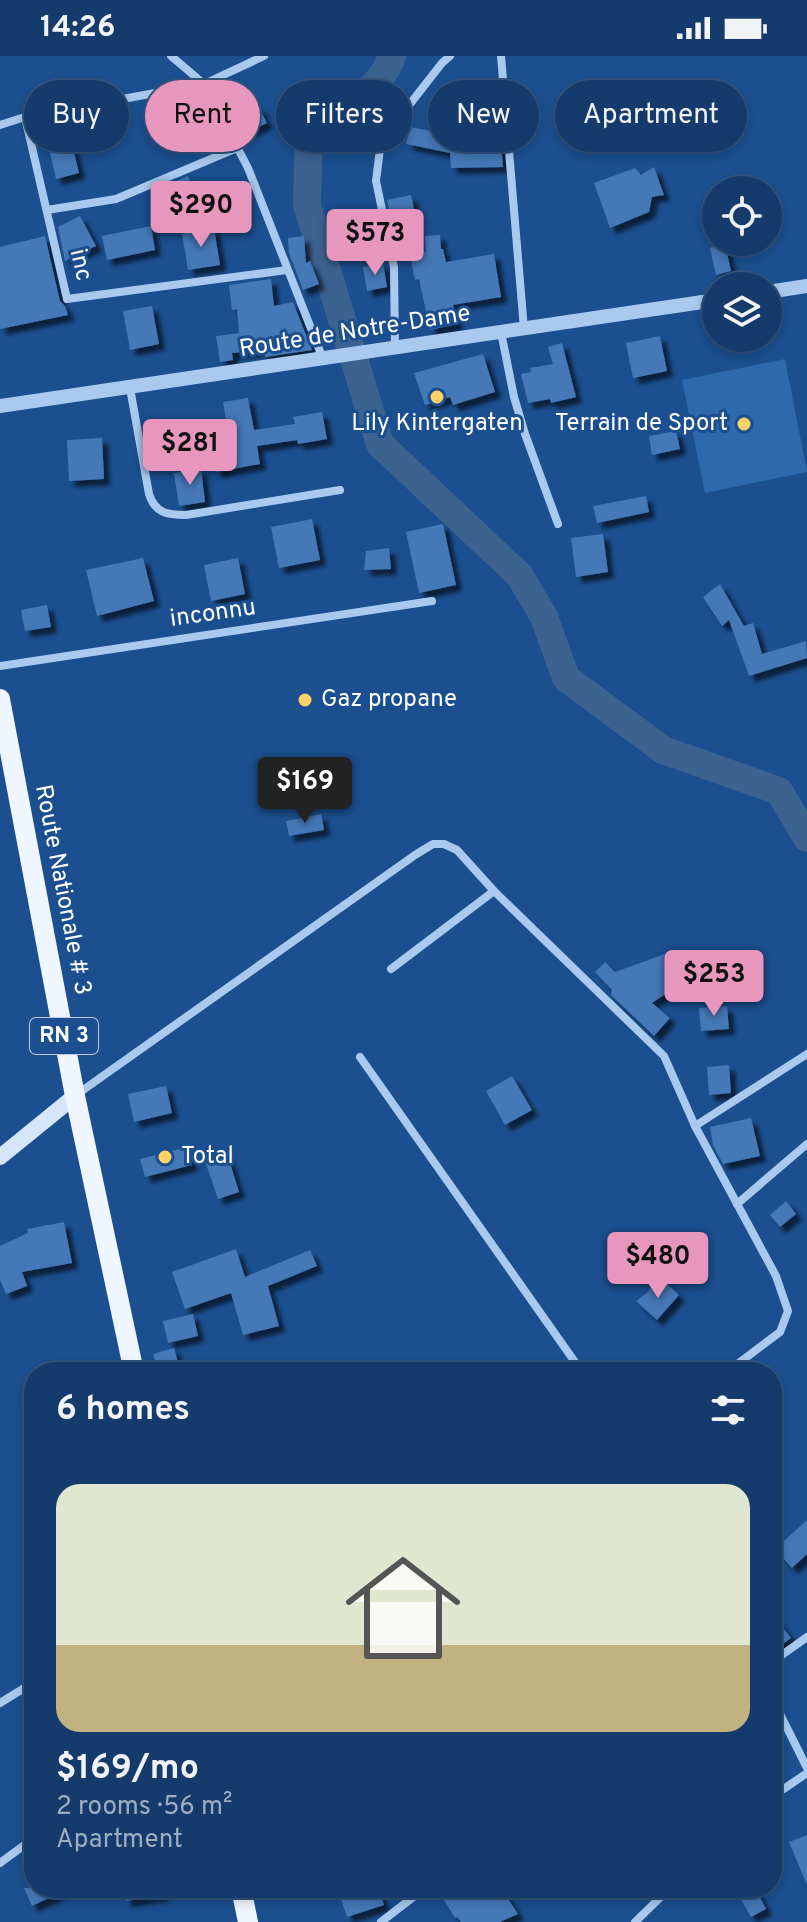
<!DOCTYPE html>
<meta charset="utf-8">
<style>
:root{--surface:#143b6b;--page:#1d4271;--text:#f1f3f6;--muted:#9dadc1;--line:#33557e;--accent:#e797bd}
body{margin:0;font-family:Overpass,sans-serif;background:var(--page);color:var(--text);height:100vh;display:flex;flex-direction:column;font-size:30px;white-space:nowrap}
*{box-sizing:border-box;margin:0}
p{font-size:26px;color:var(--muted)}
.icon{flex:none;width:44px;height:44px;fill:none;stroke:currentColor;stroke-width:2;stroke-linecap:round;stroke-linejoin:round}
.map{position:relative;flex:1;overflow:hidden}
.sheet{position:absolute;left:24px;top:1306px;width:758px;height:536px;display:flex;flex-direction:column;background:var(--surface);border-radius:32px;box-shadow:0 4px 12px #0003,0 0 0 2px var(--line)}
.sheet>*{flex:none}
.top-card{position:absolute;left:24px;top:24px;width:760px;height:72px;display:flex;gap:16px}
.controls{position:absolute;left:702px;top:120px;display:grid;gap:16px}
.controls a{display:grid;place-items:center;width:80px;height:80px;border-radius:50%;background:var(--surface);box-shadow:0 4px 12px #0003,0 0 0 2px var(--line);font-size:40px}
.price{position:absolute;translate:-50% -68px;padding:0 18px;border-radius:8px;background:var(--accent);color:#111;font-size:26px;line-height:52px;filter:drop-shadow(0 2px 4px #0008)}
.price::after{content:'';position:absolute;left:50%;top:48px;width:24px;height:18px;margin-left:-12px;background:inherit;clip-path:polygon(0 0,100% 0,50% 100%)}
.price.current{background:#222;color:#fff}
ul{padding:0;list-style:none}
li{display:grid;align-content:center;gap:16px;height:424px;padding:0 32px}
li span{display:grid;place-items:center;height:248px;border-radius:24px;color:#555}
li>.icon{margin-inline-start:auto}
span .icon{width:144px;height:144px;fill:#fffc;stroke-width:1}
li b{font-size:34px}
h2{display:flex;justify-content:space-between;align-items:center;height:96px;padding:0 32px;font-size:34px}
.chip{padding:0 28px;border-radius:36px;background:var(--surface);box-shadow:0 4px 12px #0003,0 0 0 2px var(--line);font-size:28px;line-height:72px}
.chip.current{background:var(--accent);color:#111}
.status{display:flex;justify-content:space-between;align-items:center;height:56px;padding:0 40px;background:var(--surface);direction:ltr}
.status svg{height:22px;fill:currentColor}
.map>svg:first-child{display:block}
.green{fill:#2e69ad}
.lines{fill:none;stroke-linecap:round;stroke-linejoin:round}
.river{stroke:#3c6290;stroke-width:28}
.building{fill:#4478b7;filter:url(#shadow)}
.minor{stroke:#a9c9ee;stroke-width:8}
.tertiary{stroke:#a9c9ee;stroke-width:14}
.secondary{stroke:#d6e6fa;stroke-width:16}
.primary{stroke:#f0f6ff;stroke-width:20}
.poi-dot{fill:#ffd166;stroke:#1b4f8f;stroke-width:3}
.labels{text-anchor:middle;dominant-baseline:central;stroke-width:6;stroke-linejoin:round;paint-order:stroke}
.shield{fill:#1b4f8f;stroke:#bbcadd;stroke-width:2}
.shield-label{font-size:22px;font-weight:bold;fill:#fff}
.street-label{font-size:24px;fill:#fff;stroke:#1b4f8f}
.poi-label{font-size:24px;fill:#fff;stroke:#1b4f8f;text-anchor:start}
</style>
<div class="status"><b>14:26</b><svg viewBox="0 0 49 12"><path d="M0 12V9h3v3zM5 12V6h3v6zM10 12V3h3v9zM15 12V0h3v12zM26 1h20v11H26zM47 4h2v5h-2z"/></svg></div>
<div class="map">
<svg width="807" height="1866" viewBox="0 0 807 1866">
<defs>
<filter id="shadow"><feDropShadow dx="6" dy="6" stdDeviation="2" flood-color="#0009"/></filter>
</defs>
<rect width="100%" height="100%" fill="#1b4f8f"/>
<path class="green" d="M785,303L807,416L705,437L682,324Z"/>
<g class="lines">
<path class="river" d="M392,0C380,36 341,55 309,71L307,149L380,388L520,520L544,561L566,622L663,694L779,735L807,782"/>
</g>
<g class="building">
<path d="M321,26L332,49L309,60L297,36Z"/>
<path d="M258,50L267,67L239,80L230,63Z"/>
<path d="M410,71L447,78L500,76L503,111L451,112L450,97L406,88Z"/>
<path d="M72,88L79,117L56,123L49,93Z"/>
<path d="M654,111L664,139L652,141L649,156L610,172L594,127L635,112L641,119Z"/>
<path d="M188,120L197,140L179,148L170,128Z"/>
<path d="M411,139L416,162L392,166L387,144Z"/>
<path d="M80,160L96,190L65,205L58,171Z"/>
<path d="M151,170L155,194L107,204L102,180Z"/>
<path d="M214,172L220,209L188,214L182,177Z"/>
<path d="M440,179L441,193H443L446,206L494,198L501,241L453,249L457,268L430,274L419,223L415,224L410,199L426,196L425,180Z"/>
<path d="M45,180L60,245L65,250L68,259L0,273V191Z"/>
<path d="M304,180L306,207L310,205L319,228L303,234L289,197L288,182Z"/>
<path d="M725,188L731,215L716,219L710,192Z"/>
<path d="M383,207L387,231L367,235L363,211Z"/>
<path d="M271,223L274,250L293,246L312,294L265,301L264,294L232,297L233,304L220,306L216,280L239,277L237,253L232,254L229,229Z"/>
<path d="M152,250L159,288L130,294L123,255Z"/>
<path d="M660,280L667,315L633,322L626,287Z"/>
<path d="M562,287L576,341L551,347L550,343L528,347L521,318L531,316L530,312L553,308L548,291Z"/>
<path d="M483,298L495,336L453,349L450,341L425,349L414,317Z"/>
<path d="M248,342L254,374L295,368L293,361L322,356L327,383L298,388L297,384L257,390L260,408L216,416L212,396L231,393L223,346Z"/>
<path d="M676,375L680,393L652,399L649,380Z"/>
<path d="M102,382L104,423L69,425L67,384Z"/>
<path d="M201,413L205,446L179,450L174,417Z"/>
<path d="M646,440L649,456L597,467L593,450Z"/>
<path d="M312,463L320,504L279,512L271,471Z"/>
<path d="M443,468L456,529L419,537L406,476Z"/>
<path d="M603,478L608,516L576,521L571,482Z"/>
<path d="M389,492L391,513L364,514L366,495Z"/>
<path d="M143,502L154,545L97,560L86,514Z"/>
<path d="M238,502L245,538L211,545L204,509Z"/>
<path d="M720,528L744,570L753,567L762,598L806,585L807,602L749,620L729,564L722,570L703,541Z"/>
<path d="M47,549L51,571L25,575L21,554Z"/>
<path d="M321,758L324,774L289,780L286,765Z"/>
<path d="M676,894L679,907L669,913L680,928L652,947L670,962L654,980L611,939L612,934L595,916L605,906L615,916Z"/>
<path d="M727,950L729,973L701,975L699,952Z"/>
<path d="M729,1009L731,1037L709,1039L707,1011Z"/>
<path d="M512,1020L532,1054L505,1069L486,1035Z"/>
<path d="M166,1030L172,1057L134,1066L128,1038Z"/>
<path d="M751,1062L760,1100L723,1108L713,1089L710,1071Z"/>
<path d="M187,1091L192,1109L145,1121L140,1103Z"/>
<path d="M226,1094L239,1136L218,1143L204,1102Z"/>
<path d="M786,1145L796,1158L780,1171L770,1159Z"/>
<path d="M64,1166L72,1207L22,1216L27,1230L6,1238L0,1224V1190L28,1177L27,1173Z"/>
<path d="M236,1193L245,1221L310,1194L317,1210L268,1230L279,1270L243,1279L231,1237L185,1253L172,1216Z"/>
<path d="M664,1225L679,1239L657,1264L636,1245L648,1236L651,1229L660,1232Z"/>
<path d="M193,1258L198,1280L168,1287L163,1265Z"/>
<path d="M174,1292L179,1310L158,1316L153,1298Z"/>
<path d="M807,1464V1498L792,1512L775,1493Z"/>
<path d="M772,1558L791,1582L772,1596Z"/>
<path d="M807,1779V1829L789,1786Z"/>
<path d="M24,1832H70L32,1850Z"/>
<path d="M123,1832H163V1839L126,1845Z"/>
<path d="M355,1832H378L384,1849L347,1861L339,1837Z"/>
<path d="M457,1832H501L518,1858L500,1866H461L457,1861L455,1862L442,1841Z"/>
<path d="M734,1832H755L766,1853L751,1861Z"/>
</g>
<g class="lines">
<g class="minor">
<path d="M171,0L204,28L248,112L323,303"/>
<path d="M501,0L524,273"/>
<path d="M25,61L67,243L287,214"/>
<path d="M0,69L25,61L204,28L264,0"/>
<path d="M47,154L116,143L237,92"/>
<path d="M501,276L514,341L525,378L558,468"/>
<path d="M395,292L394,211L376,125L381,85L442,7L450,0"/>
<path d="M130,332L149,438C155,457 167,459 186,459L340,434"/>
<path d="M0,610L432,545"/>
<path d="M391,913L494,835"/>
<path d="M360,1001L582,1316"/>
<path d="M76,1039L415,799L433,788H444L457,794L494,835L664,1000L695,1070L776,1220L788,1255L780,1276L727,1316"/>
<path d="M695,1070L807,998"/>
<path d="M737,1148L807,1088"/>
<path d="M772,1606L807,1581"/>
<path d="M772,1642L807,1712"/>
<path d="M0,1647L34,1626"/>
<path d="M772,1741L807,1717"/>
<path d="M0,1807L34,1782"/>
<path d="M381,1866L425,1832"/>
<path d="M635,1866L670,1832"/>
</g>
<g class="tertiary">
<path d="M768,236L807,230"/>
<path d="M0,350L716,244"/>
</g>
<path class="secondary" d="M0,1101L75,1040"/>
<g class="primary">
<path d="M0,643L75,1040L134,1316"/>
<path d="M241,1832L248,1866"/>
</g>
</g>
<g class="poi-dot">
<circle cx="437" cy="341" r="8"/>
<circle cx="744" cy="368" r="8"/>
<circle cx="305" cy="644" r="8"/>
<circle cx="165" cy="1101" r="8"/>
</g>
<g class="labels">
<rect class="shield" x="30" y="962" width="68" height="36" rx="6"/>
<g class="shield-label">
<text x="64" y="980">RN 3</text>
</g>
<g class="street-label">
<text transform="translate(80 209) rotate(77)">inc</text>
<text transform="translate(355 276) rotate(-9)">Route de Notre-Dame</text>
<text transform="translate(213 558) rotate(-8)">inconnu</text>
<text transform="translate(62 834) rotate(79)">Route Nationale # 3</text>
</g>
<g class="poi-label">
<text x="437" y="368" text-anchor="middle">Lily Kintergaten</text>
<text x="728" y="368" text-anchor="end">Terrain de Sport</text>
<text x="321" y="644">Gaz propane</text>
<text x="181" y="1101">Total</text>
</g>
</g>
</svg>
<div class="controls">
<a><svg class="icon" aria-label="locate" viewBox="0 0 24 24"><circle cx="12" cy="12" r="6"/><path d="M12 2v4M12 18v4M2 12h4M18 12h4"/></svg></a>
<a><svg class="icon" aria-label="layers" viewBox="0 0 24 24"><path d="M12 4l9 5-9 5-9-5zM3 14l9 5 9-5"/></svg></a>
</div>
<b class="price" style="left:201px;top:193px">$290</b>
<b class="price" style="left:375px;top:221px">$573</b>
<b class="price" style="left:190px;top:431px">$281</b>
<b class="price current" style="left:305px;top:769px">$169</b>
<b class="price" style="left:714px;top:962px">$253</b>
<b class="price" style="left:658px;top:1244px">$480</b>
<div class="top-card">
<a class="chip">Buy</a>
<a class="chip current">Rent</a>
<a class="chip">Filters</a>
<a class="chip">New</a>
<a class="chip">Apartment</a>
</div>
<section class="sheet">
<h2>6 homes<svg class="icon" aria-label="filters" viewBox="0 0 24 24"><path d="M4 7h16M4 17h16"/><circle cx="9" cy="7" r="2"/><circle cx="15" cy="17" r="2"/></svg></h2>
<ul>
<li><span style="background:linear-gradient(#dfe7d0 65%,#c2b280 0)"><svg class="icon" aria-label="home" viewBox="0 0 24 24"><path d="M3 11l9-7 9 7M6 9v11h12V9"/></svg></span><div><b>$169/mo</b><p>2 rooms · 56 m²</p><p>Apartment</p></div></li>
</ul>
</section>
</div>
